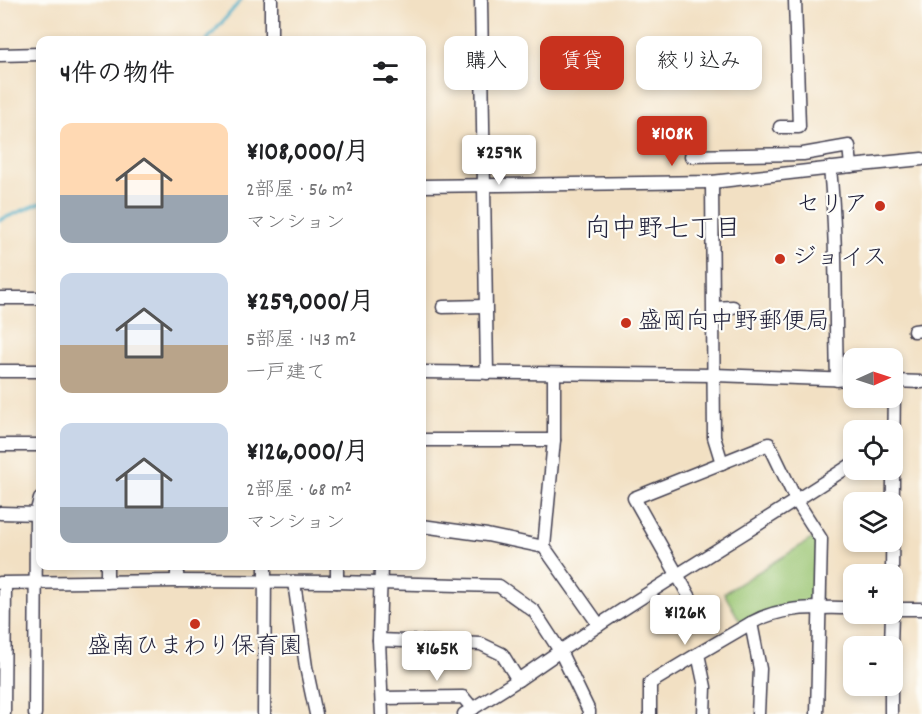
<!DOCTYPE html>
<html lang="ja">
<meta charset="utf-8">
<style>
:root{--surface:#fff;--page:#f6f6f6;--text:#202124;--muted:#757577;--accent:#c8321e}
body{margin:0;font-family:Dekko,"Klee One",sans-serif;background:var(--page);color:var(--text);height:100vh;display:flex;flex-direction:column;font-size:22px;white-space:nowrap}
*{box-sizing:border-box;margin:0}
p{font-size:20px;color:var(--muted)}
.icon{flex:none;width:33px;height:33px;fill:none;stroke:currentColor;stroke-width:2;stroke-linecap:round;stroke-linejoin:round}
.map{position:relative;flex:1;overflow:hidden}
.details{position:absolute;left:36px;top:36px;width:390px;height:534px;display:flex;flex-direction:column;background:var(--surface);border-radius:12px;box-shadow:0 3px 9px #0003}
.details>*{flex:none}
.top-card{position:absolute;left:444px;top:36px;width:387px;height:54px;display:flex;gap:12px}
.needle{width:39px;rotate:87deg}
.tools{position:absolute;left:843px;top:348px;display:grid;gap:12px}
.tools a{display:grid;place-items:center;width:60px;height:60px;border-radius:12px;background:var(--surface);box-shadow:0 3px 9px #0003;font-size:30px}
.price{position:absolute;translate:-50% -51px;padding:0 14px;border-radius:6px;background:#fff;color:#222;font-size:20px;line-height:39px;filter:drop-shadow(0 2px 3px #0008)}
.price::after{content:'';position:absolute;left:50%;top:36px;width:18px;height:14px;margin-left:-9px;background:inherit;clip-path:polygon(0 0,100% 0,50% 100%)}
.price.current{background:var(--accent);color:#fff}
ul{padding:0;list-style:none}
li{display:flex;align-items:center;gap:18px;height:150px;padding:0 24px}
li span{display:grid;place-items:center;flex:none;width:168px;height:120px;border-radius:12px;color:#555}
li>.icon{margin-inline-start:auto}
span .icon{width:72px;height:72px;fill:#fffc;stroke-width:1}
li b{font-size:26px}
h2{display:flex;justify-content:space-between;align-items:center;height:72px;padding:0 24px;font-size:26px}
.pill{padding:0 21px;border-radius:12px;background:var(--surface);box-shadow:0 3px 9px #0003;font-size:21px;line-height:54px}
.pill.current{background:var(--accent);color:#fff}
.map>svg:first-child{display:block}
.green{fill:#9ac572;stroke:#5e7456;stroke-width:1.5}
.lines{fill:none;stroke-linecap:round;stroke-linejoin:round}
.stream{stroke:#45abc5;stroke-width:3}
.minor-casing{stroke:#413e4f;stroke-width:15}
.minor{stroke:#fff;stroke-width:12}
.poi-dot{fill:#c8321e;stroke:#fdfcf7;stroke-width:2}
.labels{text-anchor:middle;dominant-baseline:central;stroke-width:4.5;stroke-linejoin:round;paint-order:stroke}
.poi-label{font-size:24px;fill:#22223b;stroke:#fdfcf7;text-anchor:start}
.neighbourhood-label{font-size:26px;fill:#22223b;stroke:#fdfcf7}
</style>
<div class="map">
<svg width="922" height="714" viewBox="0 0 922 714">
<rect width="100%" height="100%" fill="#fdfcf7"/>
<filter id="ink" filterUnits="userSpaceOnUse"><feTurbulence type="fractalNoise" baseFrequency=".0167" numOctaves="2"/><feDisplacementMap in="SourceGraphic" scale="12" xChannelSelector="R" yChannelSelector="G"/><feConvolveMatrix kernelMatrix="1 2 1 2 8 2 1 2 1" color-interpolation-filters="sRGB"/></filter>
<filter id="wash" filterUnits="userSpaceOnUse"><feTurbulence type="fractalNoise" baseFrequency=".008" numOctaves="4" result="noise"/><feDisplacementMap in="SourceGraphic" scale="24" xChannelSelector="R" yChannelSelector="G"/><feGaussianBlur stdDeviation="1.35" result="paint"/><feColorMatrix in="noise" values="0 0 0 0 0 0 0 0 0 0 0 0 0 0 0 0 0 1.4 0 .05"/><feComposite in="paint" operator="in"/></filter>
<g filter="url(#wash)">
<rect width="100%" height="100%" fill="#f2e0c3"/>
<path class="green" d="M818,535L820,608H811L744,628L724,593Z"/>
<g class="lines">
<g class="stream">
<path d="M207,40L241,0"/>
<path d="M0,220L40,203"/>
</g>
</g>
</g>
<g filter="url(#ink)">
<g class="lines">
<g class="minor-casing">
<g id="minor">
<path d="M481,0L487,373"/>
<path d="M271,40V0"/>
<path d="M0,55L40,54"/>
<path d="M780,127H799L795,0"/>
<path d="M691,156L803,154L849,146L851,166"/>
<path d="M830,168C837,238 835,309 837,380"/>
<path d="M712,182L714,437L722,463"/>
<path d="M422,186L712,182L851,166L922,159"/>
<path d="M0,298H40"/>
<path d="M443,307L485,306"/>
<path d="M714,308L733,307"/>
<path d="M914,331L922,330"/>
<path d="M0,371H40"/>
<path d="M422,372L714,375L854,380"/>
<path d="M554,374V440L544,547L599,625C683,570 770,518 854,463"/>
<path d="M892,381L922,382"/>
<path d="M422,440H554"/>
<path d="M0,445H40"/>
<path d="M0,513L40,514"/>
<path d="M422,526L487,535L544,547"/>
<path d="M107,566V582"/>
<path d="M381,566L379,640L382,714"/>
<path d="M892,574L894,381"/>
<path d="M177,581V566"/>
<path d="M294,582L306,667L316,714"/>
<path d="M337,582L499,586L534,611L560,651L518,680L464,714"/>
<path d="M0,583L177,581L337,582V566"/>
<path d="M892,609H922"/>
<path d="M697,610L634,498L769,444L796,500L821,539L817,714"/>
<path d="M379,640L481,644L502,654L518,680"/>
<path d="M891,646L892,614"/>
<path d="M382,698L463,697L473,709"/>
<path d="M4,714L5,584"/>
<path d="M35,714L36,514L40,499"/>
<path d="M264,714L265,566"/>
<path d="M589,714V711L560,651L599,625"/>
<path d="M650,714V683L698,654"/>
<path d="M704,714L705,687L698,654L751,623"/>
<path d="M758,714L760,669L751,623C783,605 818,608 854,608"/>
<path d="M891,714V686"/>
</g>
</g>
<use href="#minor" class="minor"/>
</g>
</g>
<g class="poi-dot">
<circle cx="880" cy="206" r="6"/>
<circle cx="780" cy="259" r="6"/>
<circle cx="626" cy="323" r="6"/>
<circle cx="195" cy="624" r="6"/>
</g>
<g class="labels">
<g class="poi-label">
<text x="868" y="206" text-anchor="end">セリア</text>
<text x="792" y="259">ジョイス</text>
<text x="638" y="323">盛岡向中野郵便局</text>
<text x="195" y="648" text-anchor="middle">盛南ひまわり保育園</text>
</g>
<g class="neighbourhood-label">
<text x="663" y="230">向中野七丁目</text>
</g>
</g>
</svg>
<div class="tools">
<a><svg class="needle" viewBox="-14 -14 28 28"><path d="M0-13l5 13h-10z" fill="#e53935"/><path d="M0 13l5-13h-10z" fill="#757577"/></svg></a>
<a><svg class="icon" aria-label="locate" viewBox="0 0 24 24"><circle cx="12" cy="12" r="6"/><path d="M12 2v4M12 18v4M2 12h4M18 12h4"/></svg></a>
<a><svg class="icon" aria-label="layers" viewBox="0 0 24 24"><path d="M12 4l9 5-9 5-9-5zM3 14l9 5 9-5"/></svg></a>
<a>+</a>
<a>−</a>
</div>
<b class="price current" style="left:672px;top:167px">¥108K</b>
<b class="price" style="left:499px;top:186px">¥259K</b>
<b class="price" style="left:685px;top:646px">¥126K</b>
<b class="price" style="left:437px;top:682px">¥165K</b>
<div class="top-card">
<a class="pill">購入</a>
<a class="pill current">賃貸</a>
<a class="pill">絞り込み</a>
</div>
<section class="details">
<h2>4件の物件<svg class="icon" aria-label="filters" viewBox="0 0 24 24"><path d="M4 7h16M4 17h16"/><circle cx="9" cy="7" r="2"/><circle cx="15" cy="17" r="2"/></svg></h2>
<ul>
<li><span style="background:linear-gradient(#ffd9b3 60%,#9aa5b1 0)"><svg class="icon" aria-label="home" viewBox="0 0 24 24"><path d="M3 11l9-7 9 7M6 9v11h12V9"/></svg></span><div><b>¥108,000/月</b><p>2部屋 · 56 m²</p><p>マンション</p></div></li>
<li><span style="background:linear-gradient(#c9d6e8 60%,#b9a48a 0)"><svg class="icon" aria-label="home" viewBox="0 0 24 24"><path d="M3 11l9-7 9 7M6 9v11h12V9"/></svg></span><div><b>¥259,000/月</b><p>5部屋 · 143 m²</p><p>一戸建て</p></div></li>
<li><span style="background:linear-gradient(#c9d6e8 70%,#9aa5b1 0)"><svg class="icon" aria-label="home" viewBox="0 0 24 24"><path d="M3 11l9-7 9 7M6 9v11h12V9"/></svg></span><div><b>¥126,000/月</b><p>2部屋 · 68 m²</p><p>マンション</p></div></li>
</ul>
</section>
</div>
